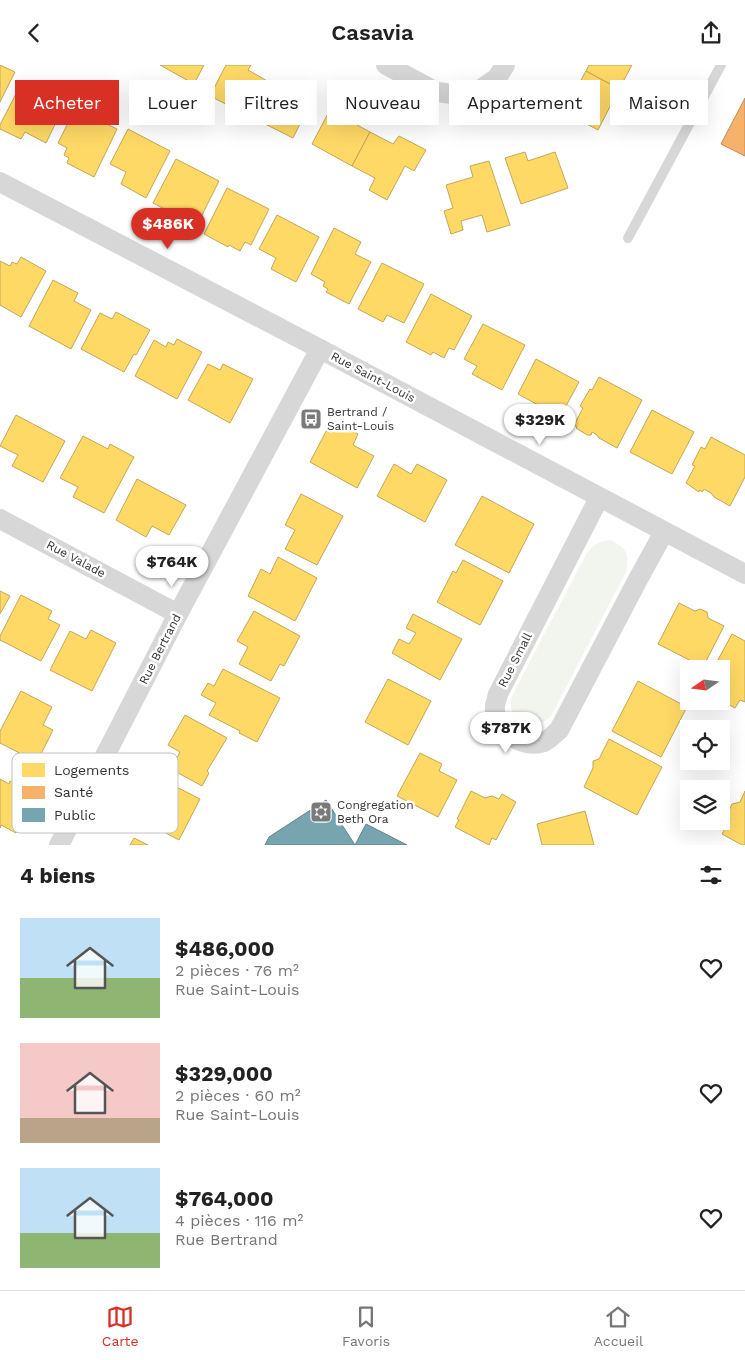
<!DOCTYPE html>
<html lang="fr">
<meta charset="utf-8">
<style>
:root{--surface:#fff;--page:#f6f6f6;--text:#222;--muted:#767676;--line:#e0e0e0;--accent:#d93025}
body{margin:0;font-family:"Work Sans",sans-serif;background:var(--page);color:var(--text);height:100vh;display:flex;flex-direction:column;font-size:19px;white-space:nowrap}
*{box-sizing:border-box;margin:0}
p{font-size:16px;color:var(--muted)}
.icon{flex:none;width:28px;height:28px;fill:none;stroke:currentColor;stroke-width:2;stroke-linecap:round;stroke-linejoin:round}
.map{position:relative;height:780px;overflow:hidden}
.sheet{display:flex;flex-direction:column;background:var(--surface);flex:1}
.sheet>*{flex:none}
.banner{position:absolute;left:15px;top:15px;width:715px;height:45px;display:flex;gap:10px}
.needle{width:32px;rotate:256deg}
.buttons{position:absolute;left:680px;top:595px;display:grid;gap:10px}
.buttons a{display:grid;place-items:center;width:50px;height:50px;border-radius:0px;background:var(--surface);box-shadow:0 5px 20px #0002;font-size:25px}
.price{position:absolute;translate:-50% -42px;padding:0 11px;border-radius:18px;background:#fff;color:#222;font-size:16px;line-height:32px;filter:drop-shadow(0 1px 2px #0008)}
.price::after{content:'';position:absolute;left:50%;top:30px;width:15px;height:11px;margin-left:-8px;background:inherit;clip-path:polygon(0 0,100% 0,50% 100%)}
.price.on{background:var(--accent);color:#fff}
ul{padding:0;list-style:none}
li{display:flex;align-items:center;gap:15px;height:125px;padding:0 20px}
li span{display:grid;place-items:center;flex:none;width:140px;height:100px;border-radius:0px;color:#555}
li>.icon{margin-inline-start:auto}
span .icon{width:60px;height:60px;fill:#fffc;stroke-width:1}
li b{font-size:21px}
h2{display:flex;justify-content:space-between;align-items:center;height:60px;padding:0 20px;font-size:21px}
.tag{padding:0 18px;border-radius:0px;background:var(--surface);box-shadow:0 5px 20px #0002;font-size:18px;line-height:45px}
.tag.on{background:var(--accent);color:#fff}
header{display:flex;justify-content:space-between;align-items:center;height:65px;padding:0 20px;background:var(--surface);font-size:22px;font-weight:600}
.dock{display:flex;justify-content:space-around;align-items:center;height:70px;border-top:1px solid var(--line);background:var(--surface);font-size:14px;color:var(--muted)}
.dock a{display:grid;justify-items:center;gap:2px}
.dock .on{color:var(--accent)}
.map>svg:first-child{display:block}
.green{fill:#f1f5ed}
.homes{fill:#ffd966;stroke:#c2a757}
.health{fill:#f6b26b;stroke:#bc8c5a}
.public{fill:#76a5af;stroke:#62838a}
.lines{fill:none;stroke-linecap:round;stroke-linejoin:round}
.service{stroke:#d7d7d7;stroke-width:10}
.minor{stroke:#d7d7d7;stroke-width:20}
.labels{text-anchor:middle;dominant-baseline:central;stroke-width:5;stroke-linejoin:round;paint-order:stroke}
.street-label{font-size:12px;fill:#333;stroke:#fff}
.poi-label{font-size:12px;fill:#333;stroke:#fff;text-anchor:start}
.key{fill:#fff;stroke:#c2c2c2;stroke-width:1}
.key-label{font-size:14px;fill:#333}
</style>
<header><svg class="icon" aria-label="back" viewBox="0 0 24 24"><path d="M15 5l-7 7 7 7"/></svg>Casavia<svg class="icon" aria-label="share" viewBox="0 0 24 24"><path d="M12 15V3M7 8l5-5 5 5M5 13v7h14v-7"/></svg></header>
<div class="map">
<svg width="745" height="780" viewBox="0 0 745 780">
<rect width="100%" height="100%" fill="#fff"/>
<path class="green" d="M610,475C626,482 630,490 626,507L551,651C535,667 509,660 511,636C511,633 514,628 515,625L587,488C594,479 599,477 610,475Z"/>
<g class="homes">
<path d="M0,0L15,7L0,37Z"/>
<path d="M160,0H204L194,19Z"/>
<path d="M226,0H251L248,5L269,17L251,52L210,31Z"/>
<path d="M589,0H632L619,24L586,6Z"/>
<path d="M586,6L619,24L598,65L555,42L564,25L573,30Z"/>
<path d="M269,17L293,29L298,20L315,29L293,73L251,52Z"/>
<path d="M21,19L64,41L46,78L25,67L21,74L0,64V60Z"/>
<path d="M334,37L352,47L348,55L370,67L352,101L312,79Z"/>
<path d="M75,44L117,64L94,112L67,98L69,93L64,90L67,83L58,78Z"/>
<path d="M128,64L170,86L146,133L121,119L126,107L110,99Z"/>
<path d="M370,67L393,79L399,71L426,85L414,106L405,101L387,135L369,125L375,113L352,101Z"/>
<path d="M525,87L528,96L555,87L568,123L521,139L505,93Z"/>
<path d="M176,94L219,116L201,152L187,145L185,148L179,145L176,150L153,138Z"/>
<path d="M489,96L510,160L487,167L482,150L461,156L463,165L451,169L444,146L453,143L446,120L473,112L470,101Z"/>
<path d="M227,123L269,144L251,180L245,177L240,186L229,180L228,182L204,169Z"/>
<path d="M277,150L319,172L296,217L271,204L276,193L259,184Z"/>
<path d="M334,163L361,177L355,189L371,197L349,239L326,227L328,224L323,221L325,217L311,209Z"/>
<path d="M21,192L46,206L21,252L0,240V196L10,201L12,197L17,199Z"/>
<path d="M382,198L424,219L404,258L387,250L383,257L358,244Z"/>
<path d="M53,215L78,228L74,236L91,245L71,284L29,261Z"/>
<path d="M431,229L472,251L454,285L449,283L444,293L433,287L431,290L406,277Z"/>
<path d="M116,247L150,265L136,290L134,289L124,307L81,284L100,248L112,254Z"/>
<path d="M483,259L525,280L502,325L472,309L477,301L464,294Z"/>
<path d="M177,274L202,287L177,334L135,311L154,275L166,282L168,277L174,280Z"/>
<path d="M536,294L579,317L560,352L518,329Z"/>
<path d="M208,299L220,305L223,299L253,314L230,358L188,335Z"/>
<path d="M599,312L642,335L617,383L599,373L597,370L592,367L591,370H587L576,363L577,362L574,360L583,343L580,341L590,324L592,325Z"/>
<path d="M652,345L694,367L672,409L630,387Z"/>
<path d="M16,350L65,376L43,417L12,401L18,390L0,381Z"/>
<path d="M332,355L358,369L353,380L374,391L357,423L310,397Z"/>
<path d="M83,371L108,384L110,379L134,392L104,448L73,432L78,422L60,413Z"/>
<path d="M711,372L745,390V412L730,441L714,432L711,428L704,424L702,427L700,425L699,427L686,418L695,401L692,400L701,382L705,384Z"/>
<path d="M394,399L411,409L417,399L447,415L425,457L377,431Z"/>
<path d="M137,414L186,440L169,470L152,461L146,472L116,455Z"/>
<path d="M301,429L343,451L317,500L285,484L295,465L285,460Z"/>
<path d="M482,431L534,459L509,508L455,480Z"/>
<path d="M278,492L317,513L295,556L248,531L261,504L270,509Z"/>
<path d="M463,495L503,516L480,560L437,537L453,506L456,508Z"/>
<path d="M0,526L10,531L0,549Z"/>
<path d="M21,530L52,546L48,554L60,560L41,596L0,575V571Z"/>
<path d="M679,538L695,546L700,544L707,547L708,553L724,561L703,602L658,579Z"/>
<path d="M254,546L300,571L284,601L280,599L271,616L239,599L248,582L237,576Z"/>
<path d="M413,549L462,574L440,615L392,588L399,574L409,579L416,568L406,563Z"/>
<path d="M91,565L116,578L92,626L50,605L70,566L86,574Z"/>
<path d="M732,569L745,576V637L740,635L735,643L722,636L726,628L721,626V604H713Z"/>
<path d="M223,604L280,633L257,677L239,668L240,666L209,650L216,638L201,630L208,618L214,621Z"/>
<path d="M388,614L431,636L408,680L365,657Z"/>
<path d="M638,616L687,642L661,692L612,666Z"/>
<path d="M21,626L52,642L43,660L53,665L37,697L0,678V666Z"/>
<path d="M185,650L227,673L207,706L209,708L202,721L171,704L180,687L168,680Z"/>
<path d="M609,674L662,702L637,750L584,722L593,703V696L599,694Z"/>
<path d="M420,688L442,699L439,706L457,715L438,752L397,731Z"/>
<path d="M0,714L9,719L10,716L16,719L17,715L38,726L16,768L1,760L0,763Z"/>
<path d="M163,715L200,734L179,775L133,751L146,726L155,731Z"/>
<path d="M471,726L485,733L492,731L499,734L502,729L516,737L496,775L492,773L489,780L455,762L459,755L457,754Z"/>
<path d="M745,726V780H742L722,769L730,754L728,748L732,739L740,737Z"/>
<path d="M585,746L594,780H542L537,759Z"/>
<path d="M134,773L148,780H130Z"/>
</g>
<path class="health" d="M745,33V91L721,79Z"/>
<path class="public" d="M326,735L355,780L366,759L407,780H265L269,772Z"/>
<g class="lines">
<path class="service" d="M628,173L721,0"/>
<g class="minor">
<path d="M386,0L437,27L460,30L481,24L497,13L505,0"/>
<path d="M0,117L320,284L745,509"/>
<path d="M599,433L498,629C497,633 496,637 495,640C493,664 521,685 544,677C550,674 554,669 559,665L636,518L664,467"/>
<path d="M0,454L178,549"/>
<path d="M59,780L178,549L320,284"/>
</g>
</g>
<defs>
<g id="bus-square" transform="scale(1.125)"><rect x="-9" y="-9" width="18" height="18" rx="4" fill="#7a7a7a" stroke="#fff"/><path d="M-5-6H5V4H4V6H2V4H-2V6H-4V4H-5ZM-3.5-4V0h7V-4ZM-3.5 1.2v1.5H-2V1.2ZM2 1.2v1.5H3.5V1.2Z" fill="#fff"/></g>
<g id="synagogue-square" transform="scale(1.125)"><rect x="-9" y="-9" width="18" height="18" rx="4" fill="#7a7a7a" stroke="#fff"/><path d="M0-6.5L5.6 3.2H-5.6ZM0 6.5L5.6-3.2H-5.6Z" fill="#fff"/></g>
</defs>
<g fill-rule="evenodd">
<use href="#bus-square" x="311" y="354"/>
<use href="#synagogue-square" x="321" y="747"/>
</g>
<g class="labels">
<g class="street-label">
<text transform="translate(373 312) rotate(28)">Rue Saint-Louis</text>
<text transform="translate(76 494) rotate(28)">Rue Valade</text>
<text transform="translate(160 584) rotate(-63)">Rue Bertrand</text>
<text transform="translate(515 595) rotate(-63)">Rue Small</text>
</g>
<g class="poi-label">
<text x="327" y="347">Bertrand /<tspan x="327" dy="14">Saint-Louis</tspan></text>
<text x="337" y="740">Congregation<tspan x="337" dy="14">Beth Ora</tspan></text>
</g>
</g>
<rect x="12" y="688" width="166" height="80" rx="8" class="key"/>
<rect x="22" y="698" width="23" height="14" fill="#ffd966"/>
<rect x="22" y="721" width="23" height="13" fill="#f6b26b"/>
<rect x="22" y="743" width="23" height="14" fill="#76a5af"/>
<g class="key-label">
<text x="54" y="710">Logements</text>
<text x="54" y="732">Santé</text>
<text x="54" y="755">Public</text>
</g>
</svg>
<div class="buttons">
<a><svg class="needle" viewBox="-14 -14 28 28"><path d="M0-13l5 13h-10z" fill="#e53935"/><path d="M0 13l5-13h-10z" fill="#767676"/></svg></a>
<a><svg class="icon" aria-label="locate" viewBox="0 0 24 24"><circle cx="12" cy="12" r="6"/><path d="M12 2v4M12 18v4M2 12h4M18 12h4"/></svg></a>
<a><svg class="icon" aria-label="layers" viewBox="0 0 24 24"><path d="M12 4l9 5-9 5-9-5zM3 14l9 5 9-5"/></svg></a>
</div>
<b class="price on" style="left:168px;top:185px">$486K</b>
<b class="price" style="left:540px;top:381px">$329K</b>
<b class="price" style="left:172px;top:523px">$764K</b>
<b class="price" style="left:506px;top:689px">$787K</b>
<div class="banner">
<a class="tag on">Acheter</a>
<a class="tag">Louer</a>
<a class="tag">Filtres</a>
<a class="tag">Nouveau</a>
<a class="tag">Appartement</a>
<a class="tag">Maison</a>
</div>
</div>
<section class="sheet">
<h2>4 biens<svg class="icon" aria-label="filters" viewBox="0 0 24 24"><path d="M4 7h16M4 17h16"/><circle cx="9" cy="7" r="2"/><circle cx="15" cy="17" r="2"/></svg></h2>
<ul>
<li><span style="background:linear-gradient(#bfe0f5 60%,#8fb573 0)"><svg class="icon" aria-label="home" viewBox="0 0 24 24"><path d="M3 11l9-7 9 7M6 9v11h12V9"/></svg></span><div><b>$486,000</b><p>2 pièces · 76 m²</p><p>Rue Saint-Louis</p></div><svg class="icon" aria-label="heart" viewBox="0 0 24 24"><path d="M12 20l-8-8c-3-5 5-10 8-4 3-6 11-1 8 4z"/></svg></li>
<li><span style="background:linear-gradient(#f6c9c9 75%,#b9a48a 0)"><svg class="icon" aria-label="home" viewBox="0 0 24 24"><path d="M3 11l9-7 9 7M6 9v11h12V9"/></svg></span><div><b>$329,000</b><p>2 pièces · 60 m²</p><p>Rue Saint-Louis</p></div><svg class="icon" aria-label="heart" viewBox="0 0 24 24"><path d="M12 20l-8-8c-3-5 5-10 8-4 3-6 11-1 8 4z"/></svg></li>
<li><span style="background:linear-gradient(#bfe0f5 65%,#8fb573 0)"><svg class="icon" aria-label="home" viewBox="0 0 24 24"><path d="M3 11l9-7 9 7M6 9v11h12V9"/></svg></span><div><b>$764,000</b><p>4 pièces · 116 m²</p><p>Rue Bertrand</p></div><svg class="icon" aria-label="heart" viewBox="0 0 24 24"><path d="M12 20l-8-8c-3-5 5-10 8-4 3-6 11-1 8 4z"/></svg></li>
</ul>
</section>
<nav class="dock">
<a class="on"><svg class="icon" aria-label="map" viewBox="0 0 24 24"><path d="M3 6l6-2 6 2 6-2v14l-6 2-6-2-6 2zM9 4v14M15 6v14"/></svg>Carte</a>
<a><svg class="icon" aria-label="saved" viewBox="0 0 24 24"><path d="M7 4h10v16l-5-4-5 4z"/></svg>Favoris</a>
<a><svg class="icon" aria-label="home" viewBox="0 0 24 24"><path d="M3 11l9-7 9 7M6 9v11h12V9"/></svg>Accueil</a>
</nav>
